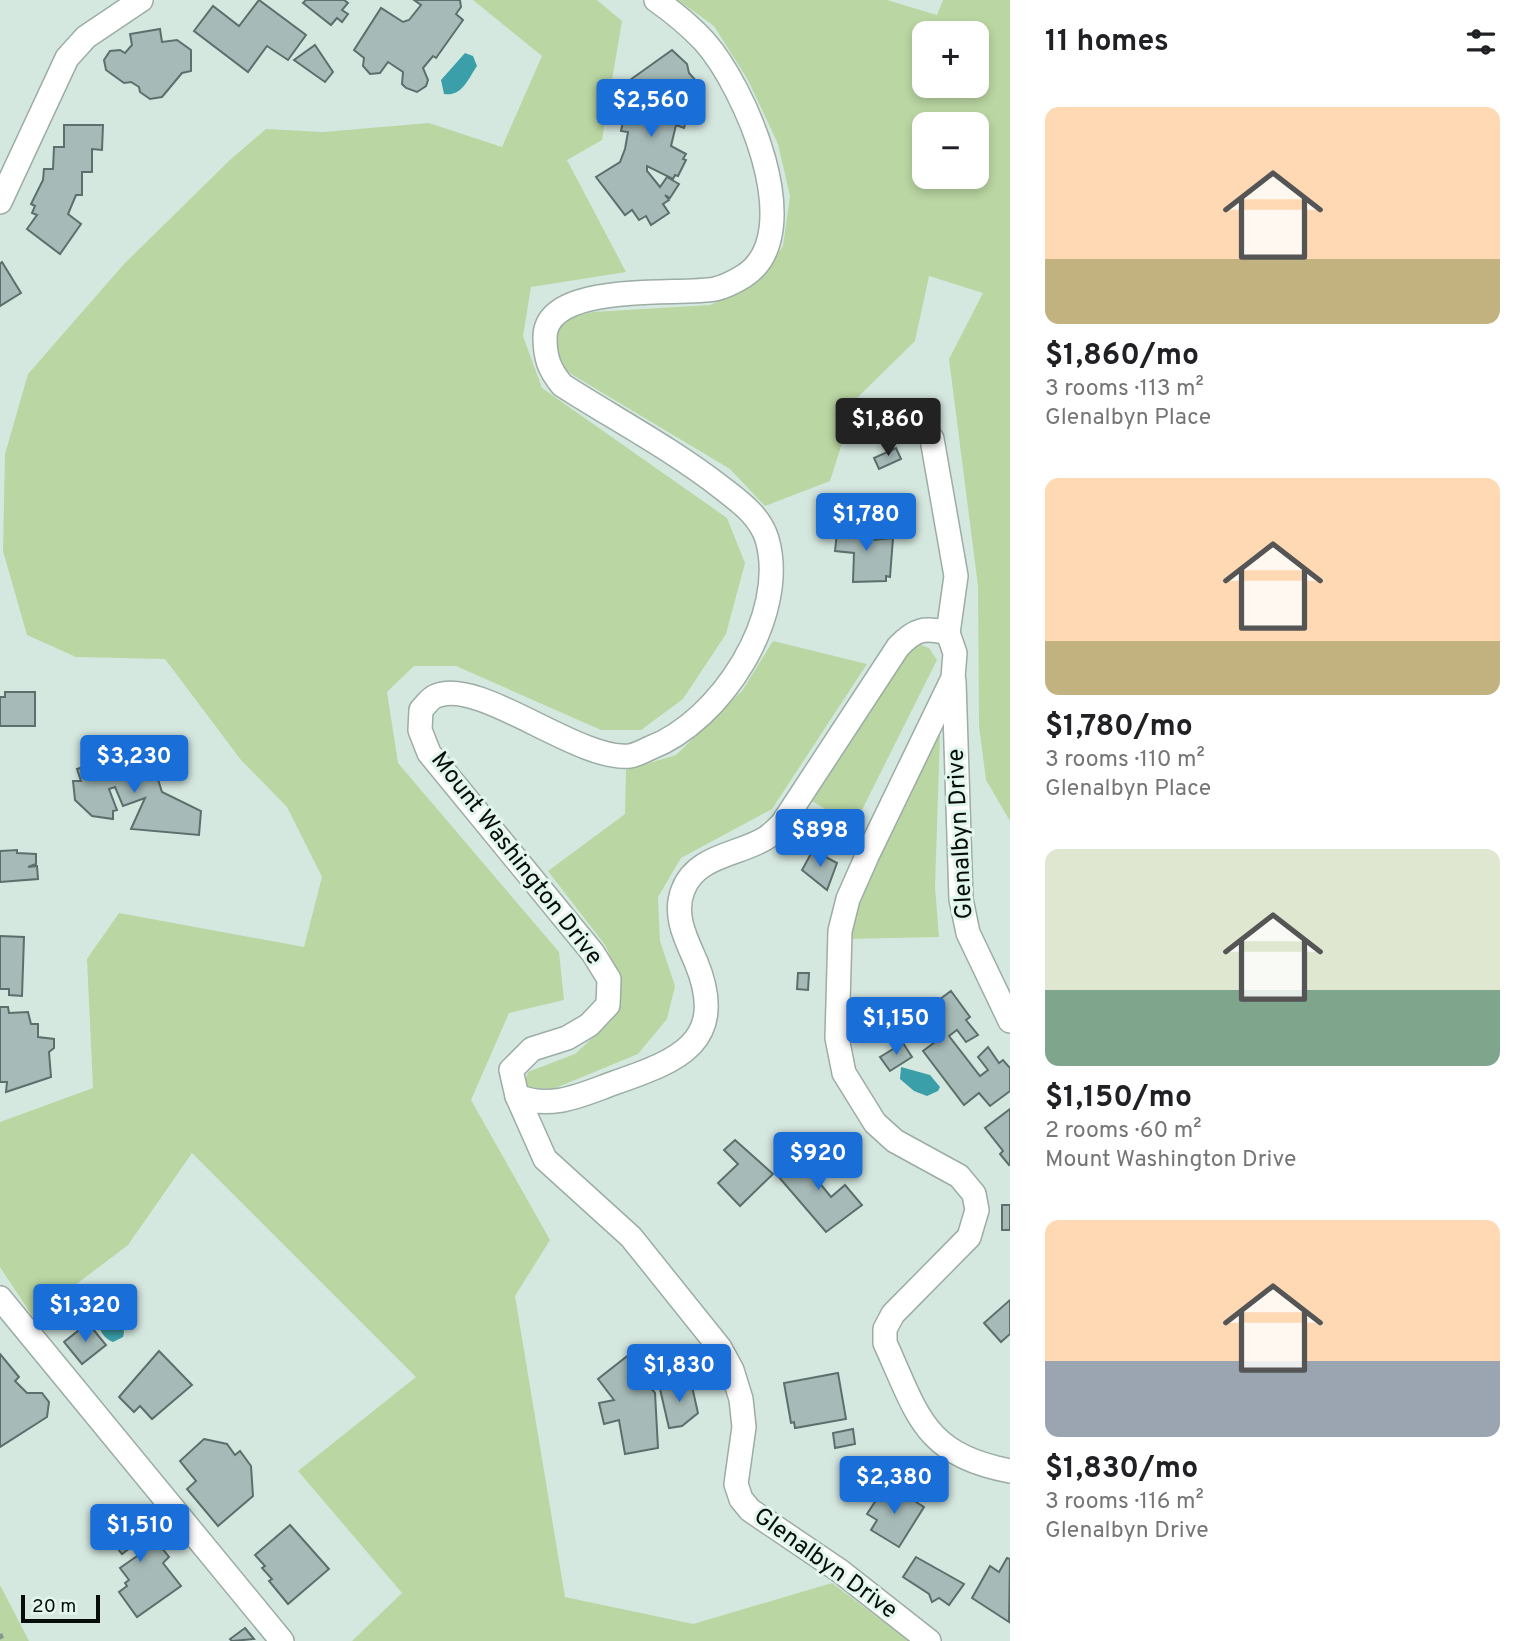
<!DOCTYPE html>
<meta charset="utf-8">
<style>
:root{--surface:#fff;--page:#f2f2f2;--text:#202124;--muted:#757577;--accent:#1a6ed8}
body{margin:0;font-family:Overpass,sans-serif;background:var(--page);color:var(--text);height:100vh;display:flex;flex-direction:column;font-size:26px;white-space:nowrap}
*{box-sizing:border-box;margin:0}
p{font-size:23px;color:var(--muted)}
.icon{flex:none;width:38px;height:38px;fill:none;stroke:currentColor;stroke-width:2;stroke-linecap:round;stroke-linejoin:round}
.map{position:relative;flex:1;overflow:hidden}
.details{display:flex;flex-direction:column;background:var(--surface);width:525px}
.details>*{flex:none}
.tools{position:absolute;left:912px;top:21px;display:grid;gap:14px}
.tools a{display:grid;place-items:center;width:77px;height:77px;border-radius:14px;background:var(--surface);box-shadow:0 4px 10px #0003;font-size:35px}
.scale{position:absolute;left:21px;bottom:18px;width:79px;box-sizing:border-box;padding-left:7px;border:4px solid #070d0a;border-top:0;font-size:19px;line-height:24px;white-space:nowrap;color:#070d0a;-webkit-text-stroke:5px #e2f6ed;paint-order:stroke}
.price{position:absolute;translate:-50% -60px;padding:0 16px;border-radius:7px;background:var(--accent);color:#fff;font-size:23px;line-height:46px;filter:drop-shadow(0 2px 4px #0008)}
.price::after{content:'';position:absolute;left:50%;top:42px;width:21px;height:16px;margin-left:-10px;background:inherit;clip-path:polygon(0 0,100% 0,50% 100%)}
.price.on{background:#222;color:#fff}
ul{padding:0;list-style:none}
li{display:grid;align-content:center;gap:14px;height:371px;padding:0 35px}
li span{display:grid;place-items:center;height:217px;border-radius:14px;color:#555}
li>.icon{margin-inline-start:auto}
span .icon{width:126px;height:126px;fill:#fffc;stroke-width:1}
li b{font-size:30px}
h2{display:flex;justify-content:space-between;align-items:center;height:84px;padding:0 35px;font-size:30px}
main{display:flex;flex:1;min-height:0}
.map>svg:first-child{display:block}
.green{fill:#bad6a2;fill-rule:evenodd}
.water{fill:#3a9fa8}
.building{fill:#a6bbb8;stroke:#5c6f6c;stroke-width:2}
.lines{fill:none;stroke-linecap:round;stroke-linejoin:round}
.minor-casing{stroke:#9bada5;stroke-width:26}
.path{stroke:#899791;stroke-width:4.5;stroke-dasharray:5 5;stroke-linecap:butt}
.minor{stroke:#fff;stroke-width:23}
.labels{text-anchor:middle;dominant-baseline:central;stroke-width:6;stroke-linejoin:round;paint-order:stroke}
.street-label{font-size:24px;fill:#070d0a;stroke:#e2f6ed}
</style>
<main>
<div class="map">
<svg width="1010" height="1641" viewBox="0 0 1010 1641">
<rect width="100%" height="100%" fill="#d5e8e0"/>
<g class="green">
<path d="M473,0H597L622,21L602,140L567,160L626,272L531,287L523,336L542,388L727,518L745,563L726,634L683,699L641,730H601L456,666H414L387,692L398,763L559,952L564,1000L509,1013L471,1100L550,1240L515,1296L565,1597L693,1624L832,1583L909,1641H352L402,1593L298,1471L416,1377L192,1153L128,1245L33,1317L0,1267V1122L93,1088L87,959L119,913L304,947L322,877L287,807L241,760L165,659L76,657L27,635L3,551L5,454L28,374L124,264L231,159L266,129L323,132L429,123L502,147L542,56Z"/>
<path d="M678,0H887L937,15L943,0H1010V821L986,780L979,726L978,586L949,359L983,293L929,276L915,341L856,399L830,481L765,506L730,469L561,368L554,341L560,320L593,312L710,305L758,282L783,246L790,196L778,144L748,80L714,26ZM924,33H976V86H924ZM924,124H976V177H924Z"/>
<path d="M773,641L867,664L772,809L681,858L658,897L660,941L675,986L667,1019L638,1054L553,1089L523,1087L528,1072L575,1054L612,1020L619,974L605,945L548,871L625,814L626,770L676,755L742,691Z"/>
<path d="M918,644L929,648L937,660L854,826L812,801L904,654Z"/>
<path d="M940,735L935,887L939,937L847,939L853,910L931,738Z"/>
<path d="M0,1585L29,1641H0Z"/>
</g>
<g class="water">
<path d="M465,53L473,56L477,66C468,79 462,97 444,94L441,80Z"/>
<path d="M901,1067L930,1075L940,1087L938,1091L927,1096L914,1091L900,1079Z"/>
<path d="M106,1295C117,1300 127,1326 123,1337L113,1342C97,1337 91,1308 101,1296Z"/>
</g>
<g class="building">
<path d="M259,0L306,35L288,60L267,46L248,72L194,31L213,6L239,26Z"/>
<path d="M306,0H344L348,3L342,10L348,14L342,22L337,18L331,25L303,3Z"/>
<path d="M414,0H460L461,7L456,14L463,20L436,58L433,56L423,68L428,80L426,86L417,92L406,88L402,84L403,72L388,62L380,73L370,74L363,66L364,58L354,50L381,8L403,22L409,20L421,5Z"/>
<path d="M160,29L162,42L177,40L191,50V71L182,73L162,97L150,99L140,92L139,87L131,82L124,83L106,70L104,60L110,51L120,50L125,53L132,45L130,34Z"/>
<path d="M315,45L333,72L325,82L294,60Z"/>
<path d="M672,50L687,64L689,73L698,83L678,98L682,104L681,114L686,121L684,128L676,125L671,146L686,154L683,159L686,160L678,176L675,175L673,179L647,166V171L660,187L667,177L679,184L670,198L665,195L669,200L663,204L669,213L651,225L646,216L639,220L632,210L625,215L596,177L620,162L625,149L628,132L621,131L625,112L631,113L634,100H630L623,92L626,90L623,85Z"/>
<path d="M64,125H103L102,150L92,149V172H82V195H76L68,214L81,224L60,254L27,229L37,215L32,213L35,206L31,204L43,180L44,169H53L54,147H64Z"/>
<path d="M2,262L21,293L0,306V264Z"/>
<path d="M896,448L901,459L879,469L874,458Z"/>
<path d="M838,523L858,525L862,532L874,533L873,540L893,538L890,577L886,576V581L853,582L854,553L835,551Z"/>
<path d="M5,692H35V726H0V697H5Z"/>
<path d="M148,748L162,792L201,811L199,835L131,829L145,798L123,806L115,787L109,789L117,810L113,811V819L92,816L75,800L73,781H81L77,769Z"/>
<path d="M17,850V853L36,854V864L28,867L37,866L38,879L0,882V851Z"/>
<path d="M813,850L837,863L827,890L802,870Z"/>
<path d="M0,936L24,937L22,996L9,995V989H0Z"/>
<path d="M798,973H809L808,990L797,989Z"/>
<path d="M951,991L970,1017L966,1020L978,1035L966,1042L957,1030L949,1036L980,1076L988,1070L978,1057L988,1047L999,1063L1003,1060L1010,1068V1091L990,1106L979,1093L964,1105L923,1051L935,1042L916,1017Z"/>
<path d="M0,1007H8L9,1013L28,1012L31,1024H38V1037L54,1039V1048L49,1052L51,1077L6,1092L7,1082H0Z"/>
<path d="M903,1043L912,1057L890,1071L880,1057Z"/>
<path d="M1010,1109V1164L1009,1165L1000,1154L1003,1151L985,1128Z"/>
<path d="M735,1140L773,1174L740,1206L718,1183L738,1164L724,1150Z"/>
<path d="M812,1147L826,1164L813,1175L831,1197L845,1185L862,1205L826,1232L778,1176Z"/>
<rect x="1002" y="1205" width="8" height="25"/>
<path d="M1010,1300V1334L1001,1342L984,1323Z"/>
<path d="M88,1323L106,1345L82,1364L64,1342Z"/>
<path d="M635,1350L651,1371L642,1377L655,1393L658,1448L625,1454L619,1420L604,1424L599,1403L614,1400L598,1379Z"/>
<path d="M159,1351L192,1385L152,1419L140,1406L134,1412L119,1397Z"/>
<path d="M0,1354L19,1377L15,1381L27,1393H42L49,1402L47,1417L0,1447Z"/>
<path d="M838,1373L846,1419L795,1428L794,1422L791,1423L784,1383Z"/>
<path d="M691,1382L698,1413L682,1426L669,1428L660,1389Z"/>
<path d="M853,1429L855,1444L835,1448L833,1433Z"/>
<path d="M204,1439L227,1444L235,1455L240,1451L251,1466L253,1496L218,1526L187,1489L196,1481L180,1461Z"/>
<path d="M884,1488L896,1495L899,1491L924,1507L899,1547L871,1530L877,1520L867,1514Z"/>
<path d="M123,1506L153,1545L157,1542L169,1557L163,1563L181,1586L137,1617L119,1592L127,1586L125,1583L129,1580L120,1568L140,1554L134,1545L122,1554L99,1525Z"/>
<path d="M290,1525L329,1569L288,1604L269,1581L272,1579L262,1568L265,1566L255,1555Z"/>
<path d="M916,1557L964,1584L949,1605L939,1598L932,1602L929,1594L903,1577Z"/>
<path d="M1007,1558L1010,1559L1009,1622L972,1598L990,1566L999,1572Z"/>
<path d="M245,1628L254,1639L232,1641L230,1639Z"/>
</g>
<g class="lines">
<g class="minor-casing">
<g id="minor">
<path d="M656,0C673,12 690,26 704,41C744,85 810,234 744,276C736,281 724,287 715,289C676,296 546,281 545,337C545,358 549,369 562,385C615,419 672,449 722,488C740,502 760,516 767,539C789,615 721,721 650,748C644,751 636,755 630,756C579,762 479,677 436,696C430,698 425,706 421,710L420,730L429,753L593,953L609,979L608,1005L589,1025L567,1038L532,1049L511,1070L517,1096C551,1110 581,1095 614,1083C678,1061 729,1042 696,962C686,939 673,915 683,890C696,855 739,855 766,838C772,834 777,829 782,824L898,647C915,629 924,627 948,633L955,653L953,678L867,856L848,899L840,931L837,1038L844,1073L875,1123L895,1141L959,1176L974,1194L977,1210L969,1237L893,1314L885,1329V1343C918,1415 923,1454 1010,1471"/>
<path d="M0,202L67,58L86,37L141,0"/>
<path d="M932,439L956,576L948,633"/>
<path d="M954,681L961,899L968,933L1010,1021"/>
<path d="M517,1096L545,1159L631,1237L720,1348L732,1370L741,1399L744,1427L736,1484L741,1499L750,1510L840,1571L929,1641"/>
<path d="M0,1298L282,1641"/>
</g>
</g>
<path class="path" d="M0,1634L3,1641"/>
<use href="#minor" class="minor"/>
</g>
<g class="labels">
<g class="street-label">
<text transform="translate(961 834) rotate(-93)">Glenalbyn Drive</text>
<text transform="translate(516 859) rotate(52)">Mount Washington Drive</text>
<text transform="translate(825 1564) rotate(36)">Glenalbyn Drive</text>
</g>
</g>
</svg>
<div class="tools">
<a>+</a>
<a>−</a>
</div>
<div class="scale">20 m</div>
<b class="price" style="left:651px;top:139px">$2,560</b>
<b class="price on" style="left:888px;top:458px">$1,860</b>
<b class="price" style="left:866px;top:553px">$1,780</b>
<b class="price" style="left:134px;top:795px">$3,230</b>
<b class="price" style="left:820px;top:869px">$898</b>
<b class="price" style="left:896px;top:1057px">$1,150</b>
<b class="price" style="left:818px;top:1192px">$920</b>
<b class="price" style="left:85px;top:1344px">$1,320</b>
<b class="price" style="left:679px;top:1404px">$1,830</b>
<b class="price" style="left:894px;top:1516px">$2,380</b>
<b class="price" style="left:140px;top:1564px">$1,510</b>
</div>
<section class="details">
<h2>11 homes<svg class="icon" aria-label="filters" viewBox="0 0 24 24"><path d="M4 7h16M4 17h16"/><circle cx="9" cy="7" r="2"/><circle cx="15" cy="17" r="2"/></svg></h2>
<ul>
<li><span style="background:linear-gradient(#ffd9b3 70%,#c2b280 0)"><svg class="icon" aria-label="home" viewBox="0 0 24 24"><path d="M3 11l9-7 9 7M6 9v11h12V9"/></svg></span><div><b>$1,860/mo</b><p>3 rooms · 113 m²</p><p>Glenalbyn Place</p></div></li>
<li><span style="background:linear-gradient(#ffd9b3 75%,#c2b280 0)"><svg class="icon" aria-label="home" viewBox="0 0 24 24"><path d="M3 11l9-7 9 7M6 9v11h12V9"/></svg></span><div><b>$1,780/mo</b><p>3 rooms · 110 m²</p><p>Glenalbyn Place</p></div></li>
<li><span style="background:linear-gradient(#dfe7d0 65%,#7fa58c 0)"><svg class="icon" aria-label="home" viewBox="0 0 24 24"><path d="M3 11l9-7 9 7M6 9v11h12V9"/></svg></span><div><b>$1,150/mo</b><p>2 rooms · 60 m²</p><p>Mount Washington Drive</p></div></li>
<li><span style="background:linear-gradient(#ffd9b3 65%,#9aa5b1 0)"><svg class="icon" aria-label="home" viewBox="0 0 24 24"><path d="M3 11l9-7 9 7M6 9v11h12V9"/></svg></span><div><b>$1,830/mo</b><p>3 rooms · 116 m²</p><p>Glenalbyn Drive</p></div></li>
</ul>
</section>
</main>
